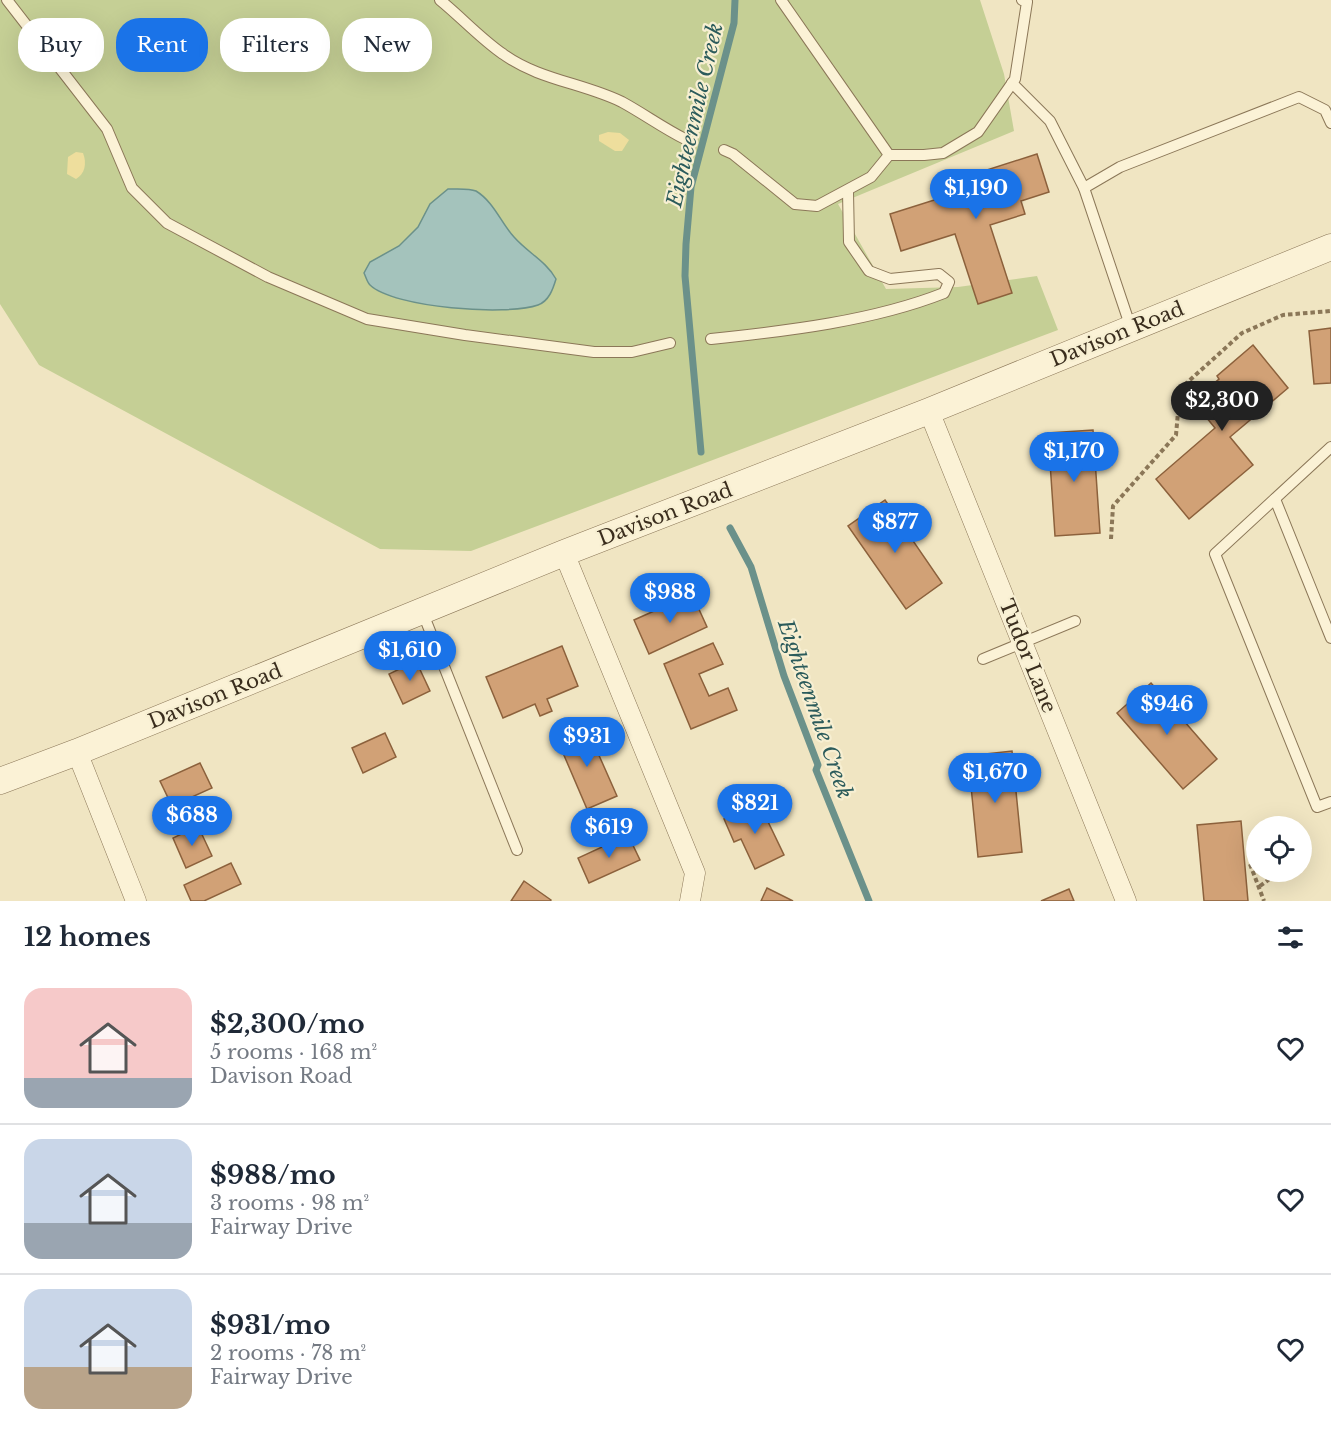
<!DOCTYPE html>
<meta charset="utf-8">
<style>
:root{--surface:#fff;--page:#f2f2f3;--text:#1f2937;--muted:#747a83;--line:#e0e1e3;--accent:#1a73e8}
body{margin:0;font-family:"Libre Baskerville",serif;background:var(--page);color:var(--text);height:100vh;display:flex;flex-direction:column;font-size:22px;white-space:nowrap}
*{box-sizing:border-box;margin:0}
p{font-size:20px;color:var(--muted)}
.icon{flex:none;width:33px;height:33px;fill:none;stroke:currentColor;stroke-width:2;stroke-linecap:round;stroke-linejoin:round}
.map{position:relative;height:901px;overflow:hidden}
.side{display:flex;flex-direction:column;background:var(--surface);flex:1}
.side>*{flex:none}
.banner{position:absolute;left:18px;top:18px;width:600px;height:54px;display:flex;gap:12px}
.controls{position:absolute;left:1246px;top:816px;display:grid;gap:12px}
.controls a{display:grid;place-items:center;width:66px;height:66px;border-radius:50%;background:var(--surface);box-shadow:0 6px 24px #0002;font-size:30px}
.price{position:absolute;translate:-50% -51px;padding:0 14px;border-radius:21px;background:var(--accent);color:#fff;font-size:20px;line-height:39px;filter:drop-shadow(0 2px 3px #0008)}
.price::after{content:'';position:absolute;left:50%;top:36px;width:18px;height:14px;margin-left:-9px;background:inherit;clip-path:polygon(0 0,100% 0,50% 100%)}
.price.on{background:#222;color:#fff}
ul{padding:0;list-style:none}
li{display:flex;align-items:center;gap:18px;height:150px;padding:0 24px}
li+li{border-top:2px solid var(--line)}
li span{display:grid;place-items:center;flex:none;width:168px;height:120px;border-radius:18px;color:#555}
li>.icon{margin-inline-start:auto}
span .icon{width:72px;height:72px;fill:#fffc;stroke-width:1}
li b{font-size:26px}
h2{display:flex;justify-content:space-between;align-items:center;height:72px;padding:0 24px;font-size:26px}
.pill{padding:0 21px;border-radius:24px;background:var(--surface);box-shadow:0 6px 24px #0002;font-size:21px;line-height:54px}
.pill.on{background:var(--accent);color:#fff}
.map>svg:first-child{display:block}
.green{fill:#c5cf95}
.sand{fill:#eede9d}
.water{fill:#a4c3bc;stroke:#6b918a;stroke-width:1.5}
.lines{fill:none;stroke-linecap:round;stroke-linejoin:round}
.stream{stroke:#6b918a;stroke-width:7}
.building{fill:#d1a176;stroke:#8c613c;stroke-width:1.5}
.service-casing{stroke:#8b7758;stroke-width:12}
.minor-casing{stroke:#8b7758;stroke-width:21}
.tertiary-casing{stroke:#8b7758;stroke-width:27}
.path{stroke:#8b7758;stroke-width:4;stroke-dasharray:4.5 3;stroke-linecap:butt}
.service{stroke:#fbf2d6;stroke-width:10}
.minor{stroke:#fbf2d6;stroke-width:20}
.tertiary{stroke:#fbf2d6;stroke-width:26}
.labels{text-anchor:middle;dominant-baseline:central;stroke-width:4.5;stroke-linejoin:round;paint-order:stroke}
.street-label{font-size:20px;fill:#3a2d1d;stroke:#f7efd2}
.water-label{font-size:21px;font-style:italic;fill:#2b5b5b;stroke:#f7efd2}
</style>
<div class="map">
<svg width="1331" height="901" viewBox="0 0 1331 901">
<rect width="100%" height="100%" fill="#f0e5c2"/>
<path class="green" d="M0,0H980L1004,74L1014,131L838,204L886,289L958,287L1037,276L1058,330L471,551L380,549L39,365L0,304Z"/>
<g class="sand">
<path d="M608,132L620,133L629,140L622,151H615L599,141V135Z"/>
<path d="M76,152L83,153C87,163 85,174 76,179L67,174L68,157Z"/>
</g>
<path class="water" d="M448,189C456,189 469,188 476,191C494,202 501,223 514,237C528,253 546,261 556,279C553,289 549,301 538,305C507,316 394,308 370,285C367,282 366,277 364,273L370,262L399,246L418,227L430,204Z"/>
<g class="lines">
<g class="stream">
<path d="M701,452L685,276L686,244L691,187L734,23L735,0"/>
<path d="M730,528L751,567L784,676L818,765L816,770L869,901"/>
</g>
</g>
<g class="building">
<path d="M1037,154L1049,192L1021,201L1025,214L990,225L1012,293L978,304L955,234L901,251L890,214L966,190L962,178Z"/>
<path d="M1331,328V383L1314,384L1309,331Z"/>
<path d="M1253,345L1288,388L1230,437L1253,465L1189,519L1156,479L1215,428L1193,401L1219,379L1217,376Z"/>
<path d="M1093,430L1100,533L1055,536L1048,433Z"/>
<path d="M885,500L942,583L906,609L848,526Z"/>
<path d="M692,594L707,627L649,654L634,620Z"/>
<path d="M713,643L723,664L699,674L709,696L728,688L737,710L691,729L664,664Z"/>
<path d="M562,646L578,686L547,699L552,711L540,716L535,704L503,718L486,677Z"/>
<path d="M416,661L430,691L403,704L389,674Z"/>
<path d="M1151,683L1217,759L1183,789L1117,713Z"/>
<path d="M586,726L617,796L587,809L557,739Z"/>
<path d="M385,733L396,757L363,773L352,748Z"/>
<path d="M1012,751L1022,852L978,857L968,756Z"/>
<path d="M200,763L212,788L172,806L160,781Z"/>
<path d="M759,803L784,855L755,869L741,839L734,842L724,819Z"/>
<path d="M1241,821L1248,901H1204L1197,825Z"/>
<path d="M198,826L212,856L186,868L173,838Z"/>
<path d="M628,835L640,860L589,883L578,858Z"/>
<path d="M231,863L241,884L204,901H191L184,885Z"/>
<path d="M524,881L551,900L550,901H511Z"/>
<path d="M767,888L793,901H761Z"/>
<path d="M1069,889L1074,901H1041Z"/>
</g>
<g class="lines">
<g class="service-casing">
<g id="service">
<path d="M7,0L107,129L132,188L167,223L268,277L367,319L465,335L594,352H632L670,343"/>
<path d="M440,0C461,17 481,39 503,54C539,80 583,83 622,102C644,114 663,128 685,139"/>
<path d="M1012,83L1050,121L1084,188"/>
<path d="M724,150L733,154L795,204L817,206L871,177L889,155L781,0"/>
<path d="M889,155H924L943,153L978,132L1015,79L1027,2L1022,0"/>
<path d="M1131,328L1084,188L1120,167L1299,97L1325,110L1331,123"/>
<path d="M711,339C787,331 873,321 944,293L949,282L939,274L890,279L869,271L849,242L848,192"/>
<path d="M1331,447L1215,554L1317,807L1331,802"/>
<path d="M1275,499L1331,638"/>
<path d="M422,611L517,850"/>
<path d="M983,659L1075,621"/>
</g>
</g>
<g class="minor-casing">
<g id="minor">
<path d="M929,411L1126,901"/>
<path d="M564,553L695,873L690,901"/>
<path d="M77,752L136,901"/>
</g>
</g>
<g class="tertiary-casing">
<path id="tertiary" d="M0,781L77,752L564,553L929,411L1331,247"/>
</g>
<g class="path">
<path d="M1111,539L1113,506L1176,435L1180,389L1242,333L1283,315L1331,311"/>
<path d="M1293,822L1296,826"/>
<path d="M1302,836L1311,848L1302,854"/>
<path d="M1250,864L1264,901"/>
<path d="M1260,886L1279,872"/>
</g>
<use href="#service" class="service"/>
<use href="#minor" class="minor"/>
<use href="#tertiary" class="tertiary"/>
</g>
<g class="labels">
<g class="street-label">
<text transform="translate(1117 334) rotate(-22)">Davison Road</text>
<text transform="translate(665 514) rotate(-21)">Davison Road</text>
<text transform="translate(1028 656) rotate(68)">Tudor Lane</text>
<text transform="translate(215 696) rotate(-22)">Davison Road</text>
</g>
<g class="water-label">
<text transform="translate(695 115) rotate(-77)">Eighteenmile Creek</text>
<text transform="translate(815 709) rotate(71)">Eighteenmile Creek</text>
</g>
</g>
</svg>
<div class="controls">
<a><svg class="icon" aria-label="locate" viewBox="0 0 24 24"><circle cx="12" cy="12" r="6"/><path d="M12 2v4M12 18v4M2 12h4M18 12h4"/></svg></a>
</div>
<b class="price" style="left:976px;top:220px">$1,190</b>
<b class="price on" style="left:1222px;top:432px">$2,300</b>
<b class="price" style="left:1074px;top:483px">$1,170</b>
<b class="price" style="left:895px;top:554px">$877</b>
<b class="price" style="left:670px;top:624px">$988</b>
<b class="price" style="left:410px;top:682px">$1,610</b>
<b class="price" style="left:1167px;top:736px">$946</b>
<b class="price" style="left:587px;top:768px">$931</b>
<b class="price" style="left:995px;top:804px">$1,670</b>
<b class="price" style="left:755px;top:835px">$821</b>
<b class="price" style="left:192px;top:847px">$688</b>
<b class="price" style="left:609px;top:859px">$619</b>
<div class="banner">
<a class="pill">Buy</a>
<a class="pill on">Rent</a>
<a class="pill">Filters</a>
<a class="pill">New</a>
</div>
</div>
<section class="side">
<h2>12 homes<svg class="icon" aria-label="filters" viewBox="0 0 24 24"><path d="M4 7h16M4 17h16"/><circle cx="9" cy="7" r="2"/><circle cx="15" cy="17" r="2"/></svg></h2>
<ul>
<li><span style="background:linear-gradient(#f6c9c9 75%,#9aa5b1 0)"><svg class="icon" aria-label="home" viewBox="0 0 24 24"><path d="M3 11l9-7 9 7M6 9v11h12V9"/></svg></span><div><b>$2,300/mo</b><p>5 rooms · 168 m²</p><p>Davison Road</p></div><svg class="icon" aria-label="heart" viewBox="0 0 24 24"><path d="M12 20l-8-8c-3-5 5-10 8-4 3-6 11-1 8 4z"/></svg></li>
<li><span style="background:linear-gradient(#c9d6e8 70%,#9aa5b1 0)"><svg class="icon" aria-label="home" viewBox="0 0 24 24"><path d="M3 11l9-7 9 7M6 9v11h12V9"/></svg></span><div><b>$988/mo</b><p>3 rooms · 98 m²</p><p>Fairway Drive</p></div><svg class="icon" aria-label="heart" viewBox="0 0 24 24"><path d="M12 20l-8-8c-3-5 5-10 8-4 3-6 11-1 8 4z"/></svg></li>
<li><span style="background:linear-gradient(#c9d6e8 65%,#b9a48a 0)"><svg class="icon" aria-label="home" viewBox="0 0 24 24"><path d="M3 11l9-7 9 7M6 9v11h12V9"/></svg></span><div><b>$931/mo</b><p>2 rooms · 78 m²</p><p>Fairway Drive</p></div><svg class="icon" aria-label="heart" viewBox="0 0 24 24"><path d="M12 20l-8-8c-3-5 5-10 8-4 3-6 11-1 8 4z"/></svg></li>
</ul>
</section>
